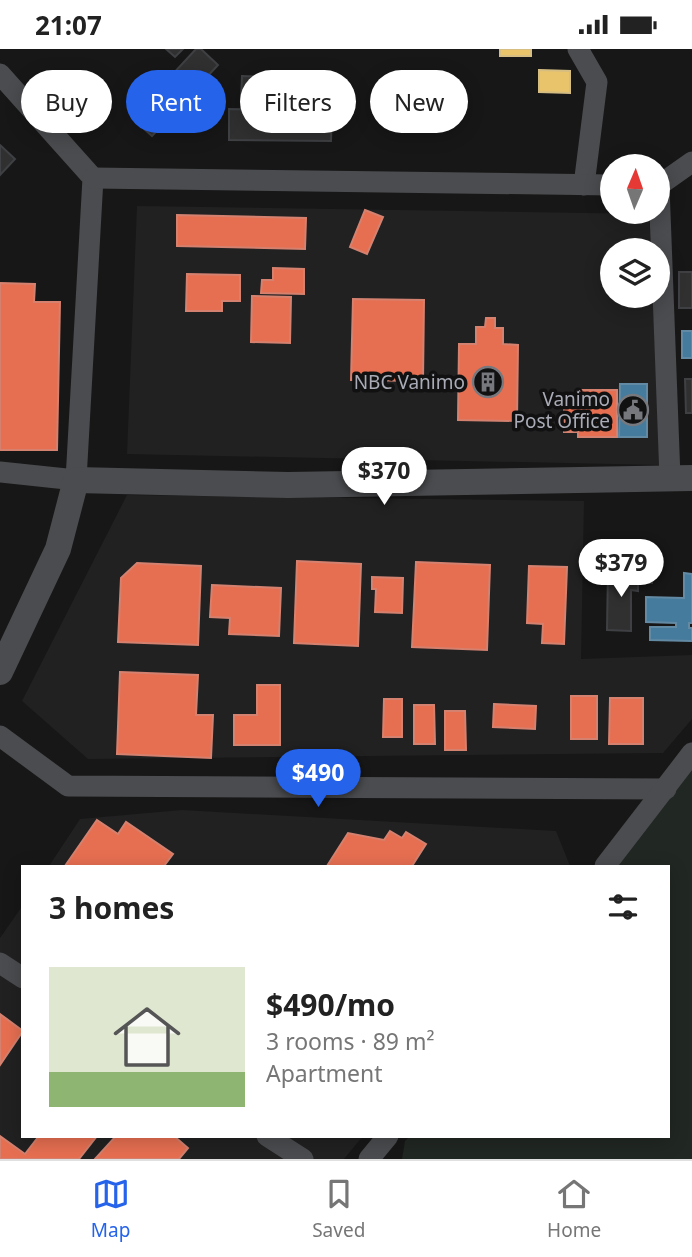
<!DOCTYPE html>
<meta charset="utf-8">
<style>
:root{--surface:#fff;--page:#f2f2f2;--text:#222;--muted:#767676;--line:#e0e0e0;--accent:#2563eb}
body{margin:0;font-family:"Noto Sans",sans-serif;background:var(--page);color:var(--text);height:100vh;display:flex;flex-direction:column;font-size:26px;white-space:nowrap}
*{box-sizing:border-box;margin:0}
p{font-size:23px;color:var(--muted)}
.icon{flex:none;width:38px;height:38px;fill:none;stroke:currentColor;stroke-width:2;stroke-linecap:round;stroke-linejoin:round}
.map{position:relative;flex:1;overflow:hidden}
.details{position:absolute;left:21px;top:816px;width:649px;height:273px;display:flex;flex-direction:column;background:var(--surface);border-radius:0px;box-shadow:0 4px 18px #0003}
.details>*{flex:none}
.top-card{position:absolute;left:21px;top:21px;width:651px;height:63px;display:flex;gap:14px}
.needle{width:46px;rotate:2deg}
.buttons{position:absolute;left:600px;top:105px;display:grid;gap:14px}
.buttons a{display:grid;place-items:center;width:70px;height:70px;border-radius:50%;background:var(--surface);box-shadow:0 4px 18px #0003;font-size:35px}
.price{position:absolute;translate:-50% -60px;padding:0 16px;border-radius:24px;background:#fff;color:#222;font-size:23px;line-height:46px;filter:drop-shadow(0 2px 4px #0008)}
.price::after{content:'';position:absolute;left:50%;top:42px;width:21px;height:16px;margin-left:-10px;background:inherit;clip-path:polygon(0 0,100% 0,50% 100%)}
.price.on{background:var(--accent);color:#fff}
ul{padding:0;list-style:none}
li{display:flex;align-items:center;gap:21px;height:175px;padding:0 28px}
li+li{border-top:2px solid var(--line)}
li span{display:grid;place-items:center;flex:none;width:196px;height:140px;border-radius:0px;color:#555}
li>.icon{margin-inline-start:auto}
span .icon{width:84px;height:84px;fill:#fffc;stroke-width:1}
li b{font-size:30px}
h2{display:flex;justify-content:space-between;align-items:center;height:84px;padding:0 28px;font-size:30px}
.tag{padding:0 24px;border-radius:32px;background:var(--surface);box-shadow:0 4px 18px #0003;font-size:24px;line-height:63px}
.tag.on{background:var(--accent);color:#fff}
.status{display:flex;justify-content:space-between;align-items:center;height:49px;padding:0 35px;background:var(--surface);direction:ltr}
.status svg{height:19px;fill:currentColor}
.menu{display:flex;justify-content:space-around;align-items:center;height:98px;border-top:2px solid var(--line);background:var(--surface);font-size:19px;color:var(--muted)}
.menu a{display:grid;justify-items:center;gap:4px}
.menu .on{color:var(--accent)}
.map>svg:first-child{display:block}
.built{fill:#212122}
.green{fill:#212722}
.homes{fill:#e9c46a;stroke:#d6bd81;stroke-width:2}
.shops{fill:#e76f51;stroke:#d4816f;stroke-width:2}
.public{fill:#457b9d;stroke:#638aa4;stroke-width:2}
.building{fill:#303031;stroke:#3f4043;stroke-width:2}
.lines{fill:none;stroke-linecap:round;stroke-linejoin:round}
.minor{stroke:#4b4c4f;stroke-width:21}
.tertiary{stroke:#4b4c4f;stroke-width:26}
.labels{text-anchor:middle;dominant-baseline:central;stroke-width:7;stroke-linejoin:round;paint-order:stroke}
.poi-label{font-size:19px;fill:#a9acb6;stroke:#111112;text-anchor:end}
</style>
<div class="status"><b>21:07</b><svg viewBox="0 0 49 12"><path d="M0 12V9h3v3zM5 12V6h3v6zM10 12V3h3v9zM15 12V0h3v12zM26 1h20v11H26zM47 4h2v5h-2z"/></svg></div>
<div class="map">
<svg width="692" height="1110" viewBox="0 0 692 1110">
<rect width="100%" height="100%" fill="#171717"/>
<g class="built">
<path d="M137,157L649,165L651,201H612V247H653L660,416L127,405Z"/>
<path d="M127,446L584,452L581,610L692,606V670L663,704L88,710L22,652Z"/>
<path d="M182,761L556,782L570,817H49L80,770Z"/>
<path d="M23,856V1087H363L344,1110H0V889Z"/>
</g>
<path class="green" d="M692,721V1110H402L405,1092L410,1087H668V817H618Z"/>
<g class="homes">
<rect x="500" y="0" width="31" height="7"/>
<path d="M539,21L570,22V44L539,43Z"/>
</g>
<g class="shops">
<path d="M365,161L383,168L367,205L350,198Z"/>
<path d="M177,166L306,169L305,200L177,197Z"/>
<path d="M273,219L304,220V245L261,244L262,231H273Z"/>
<path d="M187,225L240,226V252H222V262H186Z"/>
<path d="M0,234L35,235L34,253H60L57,401H0Z"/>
<path d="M252,247L291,248L290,294L251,293Z"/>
<path d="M353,250L424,251L423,332L351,331Z"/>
<path d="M486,269H495V279H503V295L518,296L517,372L458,371L459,295H476V278H485Z"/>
<path d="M580,341H617V388H578V383H564V345H580Z"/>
<path d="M297,512L361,515L358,597L294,594Z"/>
<path d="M416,513L490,516L487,601L412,598Z"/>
<path d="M137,514L201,517L198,596L118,593L121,529Z"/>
<path d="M529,517L567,518L564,595L542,594L543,575L527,574Z"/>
<path d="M372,528L403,529L402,564L375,563L376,540H372Z"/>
<path d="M212,536L281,539L279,587L229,585L230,569L210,568Z"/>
<path d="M120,623L198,626L196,666H213L211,709L117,705Z"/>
<path d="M257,636H280V696H234V666H257Z"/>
<rect x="571" y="647" width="26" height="43"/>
<path d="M610,649H643V695H609Z"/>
<path d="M384,650H402V688H383Z"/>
<path d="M494,655L536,657L535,680L493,678Z"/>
<path d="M414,656H434L435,695H414Z"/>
<path d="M445,662H465L466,701H445Z"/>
<path d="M97,771L118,785L126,773L173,805L164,817H65Z"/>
<path d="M390,782L402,789L406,783L426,795L412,817H327L348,784L384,791Z"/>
<path d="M0,965L23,982L0,1016Z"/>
<path d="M0,1087L25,1105L39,1087H97L79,1110H0Z"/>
<path d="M116,1087H174L188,1099L179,1110H95Z"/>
</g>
<g class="public">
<rect x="682" y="282" width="10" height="27"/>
<path d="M620,335H647V388H619Z"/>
<path d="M684,524L692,525V574H689V579H692V592L650,591V578H676V574L646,573V548L684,549Z"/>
</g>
<g class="building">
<path d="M166,0H183L175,8Z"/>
<path d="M196,0H201L218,16L152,87L132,69Z"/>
<path d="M242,27L269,28L268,52L241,51Z"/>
<path d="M229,60L332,62L331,92L229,91Z"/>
<path d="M0,96L15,110L0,126Z"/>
<rect x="679" y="223" width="13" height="36"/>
<path d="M685,330H692V364H686Z"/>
<path d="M608,521L638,522V542L631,541V582L607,581Z"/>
<path d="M639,521H652V534L639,533Z"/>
</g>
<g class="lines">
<g class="minor">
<path d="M578,0L597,33L584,136"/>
<path d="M0,25L93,129L76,431L0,423"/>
<path d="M93,129L612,136"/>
<path d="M658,137L692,113"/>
<path d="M659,137L670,429"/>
<path d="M0,687L68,737L666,740"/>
<path d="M605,817L692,704"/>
<path d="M0,914L23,929"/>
<path d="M267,1087L303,1110"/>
<path d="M369,1110L388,1087"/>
</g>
<path class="tertiary" d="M0,623L58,500L76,431L288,436L692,429"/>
</g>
<defs>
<g id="building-ring" transform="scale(1.575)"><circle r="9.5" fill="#111112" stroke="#76787e" stroke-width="1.5"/><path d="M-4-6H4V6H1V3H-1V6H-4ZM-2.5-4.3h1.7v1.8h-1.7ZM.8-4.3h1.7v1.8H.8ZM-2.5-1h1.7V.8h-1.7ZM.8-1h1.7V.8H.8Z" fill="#76787e"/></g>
<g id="civic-ring" transform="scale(1.575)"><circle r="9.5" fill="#111112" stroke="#76787e" stroke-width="1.5"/><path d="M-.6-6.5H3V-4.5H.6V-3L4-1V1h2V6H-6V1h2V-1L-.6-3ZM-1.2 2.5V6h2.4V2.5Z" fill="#76787e"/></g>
</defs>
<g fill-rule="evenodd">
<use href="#building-ring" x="488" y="333"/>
<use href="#civic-ring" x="633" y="361"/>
</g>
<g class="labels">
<g class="poi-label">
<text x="465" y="333">NBC Vanimo</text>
<text x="610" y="350">Vanimo<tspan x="610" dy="22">Post Office</tspan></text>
</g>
</g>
</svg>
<div class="buttons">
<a><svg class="needle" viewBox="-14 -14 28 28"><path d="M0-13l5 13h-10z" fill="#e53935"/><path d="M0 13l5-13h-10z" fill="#767676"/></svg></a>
<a><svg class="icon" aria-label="layers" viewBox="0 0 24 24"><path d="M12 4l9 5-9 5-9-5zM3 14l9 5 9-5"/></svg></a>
</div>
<b class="price" style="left:384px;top:458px">$370</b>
<b class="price" style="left:621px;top:550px">$379</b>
<b class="price on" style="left:318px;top:760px">$490</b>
<div class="top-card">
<a class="tag">Buy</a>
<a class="tag on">Rent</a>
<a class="tag">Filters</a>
<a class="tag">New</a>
</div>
<section class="details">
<h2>3 homes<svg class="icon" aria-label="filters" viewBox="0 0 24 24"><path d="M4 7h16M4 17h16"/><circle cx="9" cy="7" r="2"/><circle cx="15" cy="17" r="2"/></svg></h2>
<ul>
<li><span style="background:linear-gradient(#dfe7d0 75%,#8fb573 0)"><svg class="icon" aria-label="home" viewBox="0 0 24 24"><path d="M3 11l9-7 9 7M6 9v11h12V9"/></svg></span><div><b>$490/mo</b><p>3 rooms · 89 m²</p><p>Apartment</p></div></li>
</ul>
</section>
</div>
<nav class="menu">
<a class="on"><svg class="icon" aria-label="map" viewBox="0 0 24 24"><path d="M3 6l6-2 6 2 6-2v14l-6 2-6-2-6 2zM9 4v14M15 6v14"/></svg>Map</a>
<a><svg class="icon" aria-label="saved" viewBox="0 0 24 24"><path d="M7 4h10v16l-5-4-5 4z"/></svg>Saved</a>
<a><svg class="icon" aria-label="home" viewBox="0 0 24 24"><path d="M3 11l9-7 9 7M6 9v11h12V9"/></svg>Home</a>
</nav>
